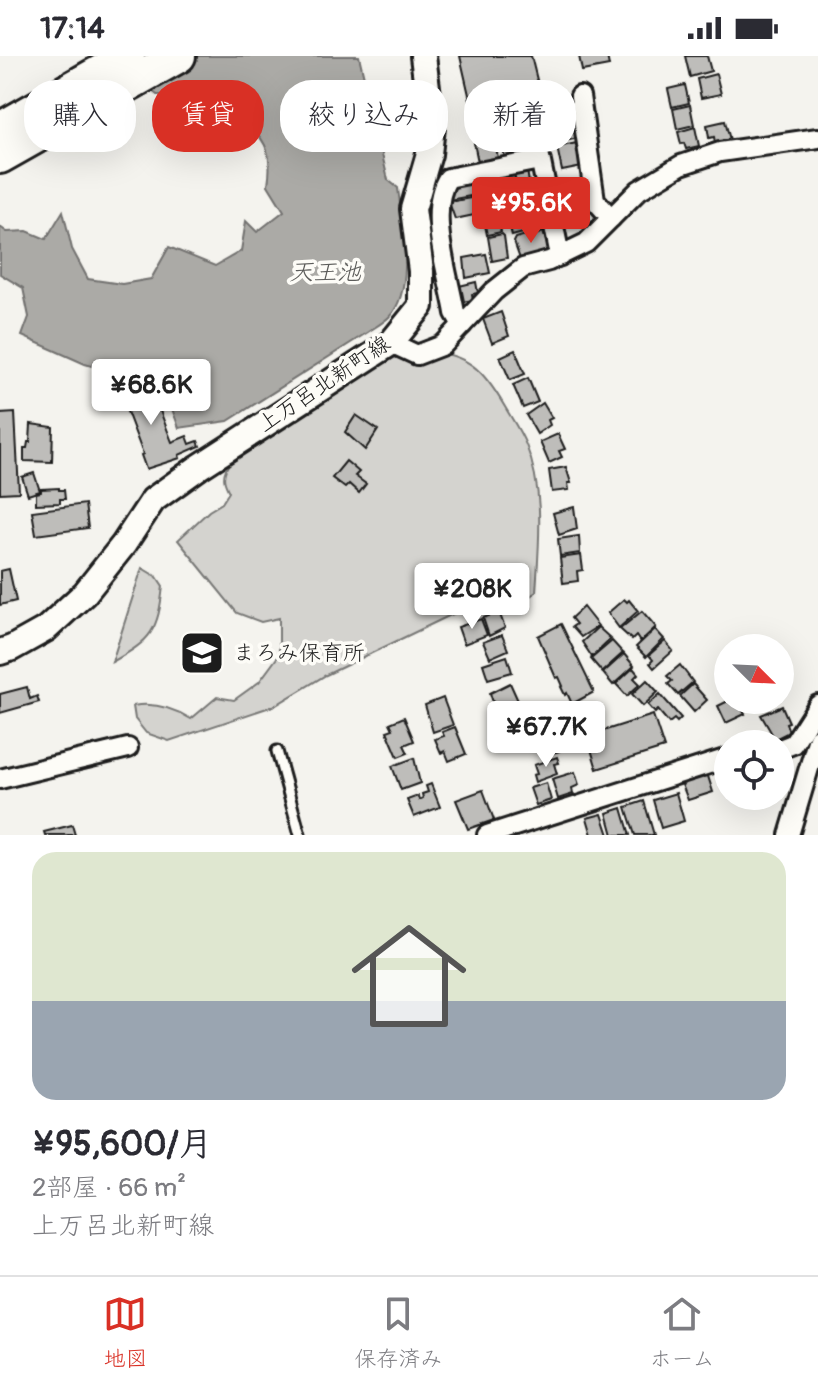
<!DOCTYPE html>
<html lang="ja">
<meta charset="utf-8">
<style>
:root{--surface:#fff;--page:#f2f2f3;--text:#2b2b33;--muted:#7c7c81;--line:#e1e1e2;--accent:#d93025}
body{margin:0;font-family:Pangolin,"Klee One",sans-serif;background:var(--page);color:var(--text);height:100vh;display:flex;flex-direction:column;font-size:30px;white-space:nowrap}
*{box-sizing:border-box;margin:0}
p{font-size:26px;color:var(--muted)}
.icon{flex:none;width:44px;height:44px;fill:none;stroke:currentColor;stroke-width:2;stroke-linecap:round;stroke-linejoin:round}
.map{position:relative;height:779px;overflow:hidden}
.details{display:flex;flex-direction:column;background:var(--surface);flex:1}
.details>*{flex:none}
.guide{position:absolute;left:24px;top:24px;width:770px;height:72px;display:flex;gap:16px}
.needle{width:52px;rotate:114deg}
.tools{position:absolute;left:714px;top:578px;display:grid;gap:16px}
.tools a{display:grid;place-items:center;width:80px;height:80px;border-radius:50%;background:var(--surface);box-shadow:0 8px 32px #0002;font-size:40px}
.price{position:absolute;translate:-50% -68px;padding:0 18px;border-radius:8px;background:#fff;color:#222;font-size:26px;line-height:52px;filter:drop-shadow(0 2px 4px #0008)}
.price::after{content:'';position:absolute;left:50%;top:48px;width:24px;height:18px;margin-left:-12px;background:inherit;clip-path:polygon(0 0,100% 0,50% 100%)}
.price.current{background:var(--accent);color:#fff}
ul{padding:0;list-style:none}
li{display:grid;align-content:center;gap:16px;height:424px;padding:0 32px}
li span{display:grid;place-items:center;height:248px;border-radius:24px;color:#555}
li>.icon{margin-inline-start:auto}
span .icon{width:144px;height:144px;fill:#fffc;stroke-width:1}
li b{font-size:34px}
.tag{padding:0 28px;border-radius:32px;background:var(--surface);box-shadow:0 8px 32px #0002;font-size:28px;line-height:72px}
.tag.current{background:var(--accent);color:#fff}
.status{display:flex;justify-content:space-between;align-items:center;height:56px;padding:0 40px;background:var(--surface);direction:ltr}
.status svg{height:22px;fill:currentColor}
.tab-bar{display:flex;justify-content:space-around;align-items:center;height:112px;border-top:2px solid var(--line);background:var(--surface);font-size:22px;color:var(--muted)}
.tab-bar a{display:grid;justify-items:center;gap:4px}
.tab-bar .current{color:var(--accent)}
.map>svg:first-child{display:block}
.green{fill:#d4d3cf;stroke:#787876;stroke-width:2}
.water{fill:#abaaa6;stroke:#72716f;stroke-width:2}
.building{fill:#bebdba;stroke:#1c1c1c;stroke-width:2}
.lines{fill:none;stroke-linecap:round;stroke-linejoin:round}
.lane-casing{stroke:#1c1c1c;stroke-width:15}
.street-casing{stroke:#1c1c1c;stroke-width:24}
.secondary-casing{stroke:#1c1c1c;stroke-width:30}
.highway-casing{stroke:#1c1c1c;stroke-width:38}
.lane{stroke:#fdfcf7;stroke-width:9}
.street{stroke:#fdfcf7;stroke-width:18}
.secondary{stroke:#fdfcf7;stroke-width:24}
.highway{stroke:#fdfcf7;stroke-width:32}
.labels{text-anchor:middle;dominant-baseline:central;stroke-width:7;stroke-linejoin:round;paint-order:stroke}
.street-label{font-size:22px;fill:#1c1c1c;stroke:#fdfcf7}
.poi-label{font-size:22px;fill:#1c1c1c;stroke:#fdfcf7;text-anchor:start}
.water-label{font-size:24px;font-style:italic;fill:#5c5c5a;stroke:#fdfcf7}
</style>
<div class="status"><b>17:14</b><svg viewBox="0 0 49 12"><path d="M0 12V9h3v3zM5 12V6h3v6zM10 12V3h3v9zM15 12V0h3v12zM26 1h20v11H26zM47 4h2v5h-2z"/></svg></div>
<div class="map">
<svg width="818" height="779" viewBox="0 0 818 779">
<rect width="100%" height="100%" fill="#f4f3ee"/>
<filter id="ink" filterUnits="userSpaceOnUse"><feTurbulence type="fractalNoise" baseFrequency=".0125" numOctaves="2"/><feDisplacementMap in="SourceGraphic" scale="16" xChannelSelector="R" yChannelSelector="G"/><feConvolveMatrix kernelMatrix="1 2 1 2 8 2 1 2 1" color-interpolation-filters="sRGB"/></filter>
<g filter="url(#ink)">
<g class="green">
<path d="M425,294C469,299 483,313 505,351C512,363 521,376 526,389C545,436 539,487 536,536L526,543L486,542L326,619L276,649L169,685L146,677L135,663L133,650C154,646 173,652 191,663L217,641L234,644L259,626L279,599V562L261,566L237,557L178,484L209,455L222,447L229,436C225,428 222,422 226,413C238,385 369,317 401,298Z"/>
<path d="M142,512L157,521L163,530C158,575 152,584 112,606Z"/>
</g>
<path class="water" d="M110,0H359L388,124L398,132C402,167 416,233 389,261C383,267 375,271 368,276L228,365L179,372L164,331L85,308L22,280L29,261L23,232L0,218V171L7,176L27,175L46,183L63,155L72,193L88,223L122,228L151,223L169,191L215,210L241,195L246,165L257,176L284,155L268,129C277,75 245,75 220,38L157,39Z"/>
<g class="building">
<path d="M460,0H531L540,36L472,52Z"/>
<path d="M579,0H607L609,10L582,15Z"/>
<path d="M685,0H707L711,15L690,21Z"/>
<path d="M716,18L721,38L701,42L697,23Z"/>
<path d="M685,29L689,47L672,51L668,33Z"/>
<path d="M571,40L575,60L542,67L540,61L544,57L542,48Z"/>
<path d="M690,49L694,69L677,73L673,53Z"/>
<path d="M501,56H521V67L517,66L516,77L500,74Z"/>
<path d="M495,63L498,79L482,82L481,65Z"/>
<path d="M725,65L730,84L715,87L714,81L709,82L707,69Z"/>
<path d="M575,67L579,82L550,88L549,73Z"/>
<path d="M695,71L699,90L686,93L684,87L681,88L678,76Z"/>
<path d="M514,80L515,86L524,85L525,99L505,103L501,83Z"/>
<path d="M494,81L498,102L478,106L474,87Z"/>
<path d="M577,87L582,111L562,115L557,91Z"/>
<path d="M527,114L529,127H532L533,132L539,131L540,139L518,142L514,116Z"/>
<path d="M513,123L516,142L503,144L505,153L499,154L496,135L501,134L500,125Z"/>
<path d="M473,124L476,139L449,144L450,135H452V131L456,130L455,128Z"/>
<path d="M493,129L497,154L482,156L479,135Z"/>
<path d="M584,133L588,152L562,157L558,137Z"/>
<path d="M476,141L479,158L455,163L449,146Z"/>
<path d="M528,142L529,145H532L534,153L531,154L532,159L509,163L506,147Z"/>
<path d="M504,154L506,162H502L504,169L500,170L501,176L487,179L483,159Z"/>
<path d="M535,159L537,168L533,169L534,174L512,180L509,167Z"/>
<path d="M535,176V179L543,176L549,194L520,203L514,186L516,182Z"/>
<path d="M502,178L504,180L507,202L492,205L488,181Z"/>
<path d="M486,198L490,217L466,222L464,202Z"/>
<path d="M476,226L478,237L472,238L473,244L462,246L459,230Z"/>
<path d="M501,256L509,280L492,287L483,263Z"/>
<path d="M515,294L525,318L510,324L500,301Z"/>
<path d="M528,322L538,346L523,352L513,329Z"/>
<path d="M131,326L139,338L155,332L161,346L157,347L172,386L187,380L190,388L198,385L200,390L179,399L180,402L146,413L141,399L143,398L123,345L120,347L114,332L119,330L121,334L122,329Z"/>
<path d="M543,347L552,362L548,364L550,369L537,378L526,359Z"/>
<path d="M15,357L19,436L0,437V358Z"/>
<path d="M356,359L378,374L365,394L345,376Z"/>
<path d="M31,368L53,371L52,406L24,405V392H27L28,386H30Z"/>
<path d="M558,378L565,393L559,395L562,401L549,407L540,386Z"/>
<path d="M346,405L359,416L355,420L366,428L359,437L349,428L345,432L332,422Z"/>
<path d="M566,411L571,427H568L569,434L552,436L549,414Z"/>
<path d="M34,417L40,435L28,439L22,421Z"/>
<path d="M59,432V434H64L65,443H60V447L36,448V437L41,436V433Z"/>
<path d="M85,448L88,472L36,479L32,455Z"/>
<path d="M574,451L577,473L559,479L553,457Z"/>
<path d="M579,480L580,497L560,500L558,483Z"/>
<path d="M581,499L583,514L577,515L578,525L563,527L560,502Z"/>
<path d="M9,513L16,545L0,549V515Z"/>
<path d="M624,543L627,546L629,544L638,555L619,572L608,557Z"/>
<path d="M583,551L598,570L581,581L572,571L576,568L571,562Z"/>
<path d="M642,555L656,571L640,586L636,580L632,584L620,573Z"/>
<path d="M499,556L505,572L489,580L483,562Z"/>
<path d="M481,563L487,579L464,588L458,571Z"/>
<path d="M561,568L594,636L572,648L567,637L565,639L561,631L563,630L559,621L556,622L538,580Z"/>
<path d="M598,571L611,583L592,601L582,586Z"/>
<path d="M655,573L664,583L646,601L636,591Z"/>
<path d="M502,579L508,594L490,602L483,586Z"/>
<path d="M612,585L623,597L602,616L591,603Z"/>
<path d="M665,585L673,595L654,612L650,607L653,604L649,599Z"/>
<path d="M624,598L634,610L613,629L603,617Z"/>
<path d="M507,600L512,616L488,623L483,608Z"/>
<path d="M680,609L693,626L678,639L668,628L672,625L667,620Z"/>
<path d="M633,612L638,618L634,622L640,628L627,640L616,628Z"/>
<path d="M647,624L658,636L643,650L632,638Z"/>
<path d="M510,627L519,647L496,656L490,637Z"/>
<path d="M693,628L707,644L694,656L680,640Z"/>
<path d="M27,631L30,643L37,640L39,646L0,657V638Z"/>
<path d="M660,638L681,662L677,666L674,663L669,667L658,654L655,657L648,649Z"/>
<path d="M443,642L453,669L433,676L425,649Z"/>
<path d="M730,644H744L749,653L743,655L745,658L726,667L718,650Z"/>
<path d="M782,650L789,666L786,667L789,676L775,683L761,659Z"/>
<path d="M519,651L523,663L502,668L501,664L498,665L496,657Z"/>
<path d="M653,659L664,692L597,713L587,680Z"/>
<path d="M404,661L414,685L404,689L408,697L398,701L387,675L393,673L390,667Z"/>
<path d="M532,663L535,674L514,680L511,669Z"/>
<path d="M455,671L466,698L449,705L445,695L441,697L435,683L444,680L442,676Z"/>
<path d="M553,675L559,695L545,699L543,693L537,695L535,690L532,691L530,682Z"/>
<path d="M557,701L559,707L554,708L557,718L535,726L533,719L537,718L534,709Z"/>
<path d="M414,702L420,727L401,734L392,710Z"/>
<path d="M575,716L579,729L572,732L573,738L558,743L552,723Z"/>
<path d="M707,717L713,736L688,744L681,726Z"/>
<path d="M546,727L551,744L536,749L530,732Z"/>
<path d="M431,728L440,751L414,761L407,744L418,740L419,744L423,742L422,738L428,736L426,730Z"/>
<path d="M483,734L494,764L468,773L456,744Z"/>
<path d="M676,737L684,765L661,772L653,744Z"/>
<path d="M644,745L654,779H635L626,751Z"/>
<path d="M622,752L630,779H613L607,757Z"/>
<path d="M602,758L609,779H592L587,762Z"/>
<path d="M72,769L75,779H45L44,776Z"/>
</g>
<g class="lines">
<g class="lane-casing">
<path id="lane" d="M277,695L300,779"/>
</g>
<g class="street-casing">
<g id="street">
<path d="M580,40L595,144L611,162"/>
<path d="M531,57L560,200"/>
<path d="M462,269L455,257C449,220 426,155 448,122L540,104"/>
<path d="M391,287L417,299L443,289L494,235L523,212L549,205L586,187L639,134L681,109L720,96L818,82"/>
<path d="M780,693L793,688L818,649"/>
<path d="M0,723L128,692"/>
<path d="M487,779L728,702"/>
<path d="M789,779L818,682"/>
</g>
</g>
<g class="secondary-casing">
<path id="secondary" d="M0,596L12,592L46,573L85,537L124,488L153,444L199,411L391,287L421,250V215L413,153L429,98L432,71L423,0"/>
</g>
<g class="highway-casing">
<g id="highway">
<path d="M0,73L128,0"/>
<path d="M0,101L179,0"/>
</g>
</g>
<use href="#lane" class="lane"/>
<use href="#street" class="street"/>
<use href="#secondary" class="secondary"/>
<use href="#highway" class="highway"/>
</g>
</g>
<defs>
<g id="school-square" transform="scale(2.3)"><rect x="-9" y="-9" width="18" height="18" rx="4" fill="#1c1c1c" stroke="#fdfcf7"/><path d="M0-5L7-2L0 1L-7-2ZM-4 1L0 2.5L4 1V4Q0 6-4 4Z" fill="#fff"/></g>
</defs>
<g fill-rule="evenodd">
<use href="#school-square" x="202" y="597"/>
</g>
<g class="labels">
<g class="street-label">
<text transform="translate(324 328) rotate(-34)">上万呂北新町線</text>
</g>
<g class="poi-label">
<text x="233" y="597">まろみ保育所</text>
</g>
<g class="water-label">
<text x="325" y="216">天王池</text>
</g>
</g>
</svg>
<div class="tools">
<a><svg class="needle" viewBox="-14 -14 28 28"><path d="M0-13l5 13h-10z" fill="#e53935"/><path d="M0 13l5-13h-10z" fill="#7c7c81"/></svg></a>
<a><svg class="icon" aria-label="locate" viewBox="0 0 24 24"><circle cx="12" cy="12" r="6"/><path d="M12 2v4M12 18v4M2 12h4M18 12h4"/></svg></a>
</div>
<b class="price current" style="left:531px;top:189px">¥95.6K</b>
<b class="price" style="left:151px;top:371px">¥68.6K</b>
<b class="price" style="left:472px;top:575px">¥208K</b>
<b class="price" style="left:546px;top:713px">¥67.7K</b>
<div class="guide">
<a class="tag">購入</a>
<a class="tag current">賃貸</a>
<a class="tag">絞り込み</a>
<a class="tag">新着</a>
</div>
</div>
<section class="details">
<ul>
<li><span style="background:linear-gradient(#dfe7d0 60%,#9aa5b1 0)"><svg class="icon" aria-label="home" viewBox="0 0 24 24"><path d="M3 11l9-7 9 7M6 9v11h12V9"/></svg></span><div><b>¥95,600/月</b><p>2部屋 · 66 m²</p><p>上万呂北新町線</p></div></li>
</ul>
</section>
<nav class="tab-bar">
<a class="current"><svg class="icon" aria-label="map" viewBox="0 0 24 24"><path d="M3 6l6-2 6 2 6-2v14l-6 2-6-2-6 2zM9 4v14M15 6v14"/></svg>地図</a>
<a><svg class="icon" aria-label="saved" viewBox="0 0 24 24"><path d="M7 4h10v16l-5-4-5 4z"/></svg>保存済み</a>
<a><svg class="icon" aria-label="home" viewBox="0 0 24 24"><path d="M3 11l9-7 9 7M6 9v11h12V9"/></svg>ホーム</a>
</nav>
